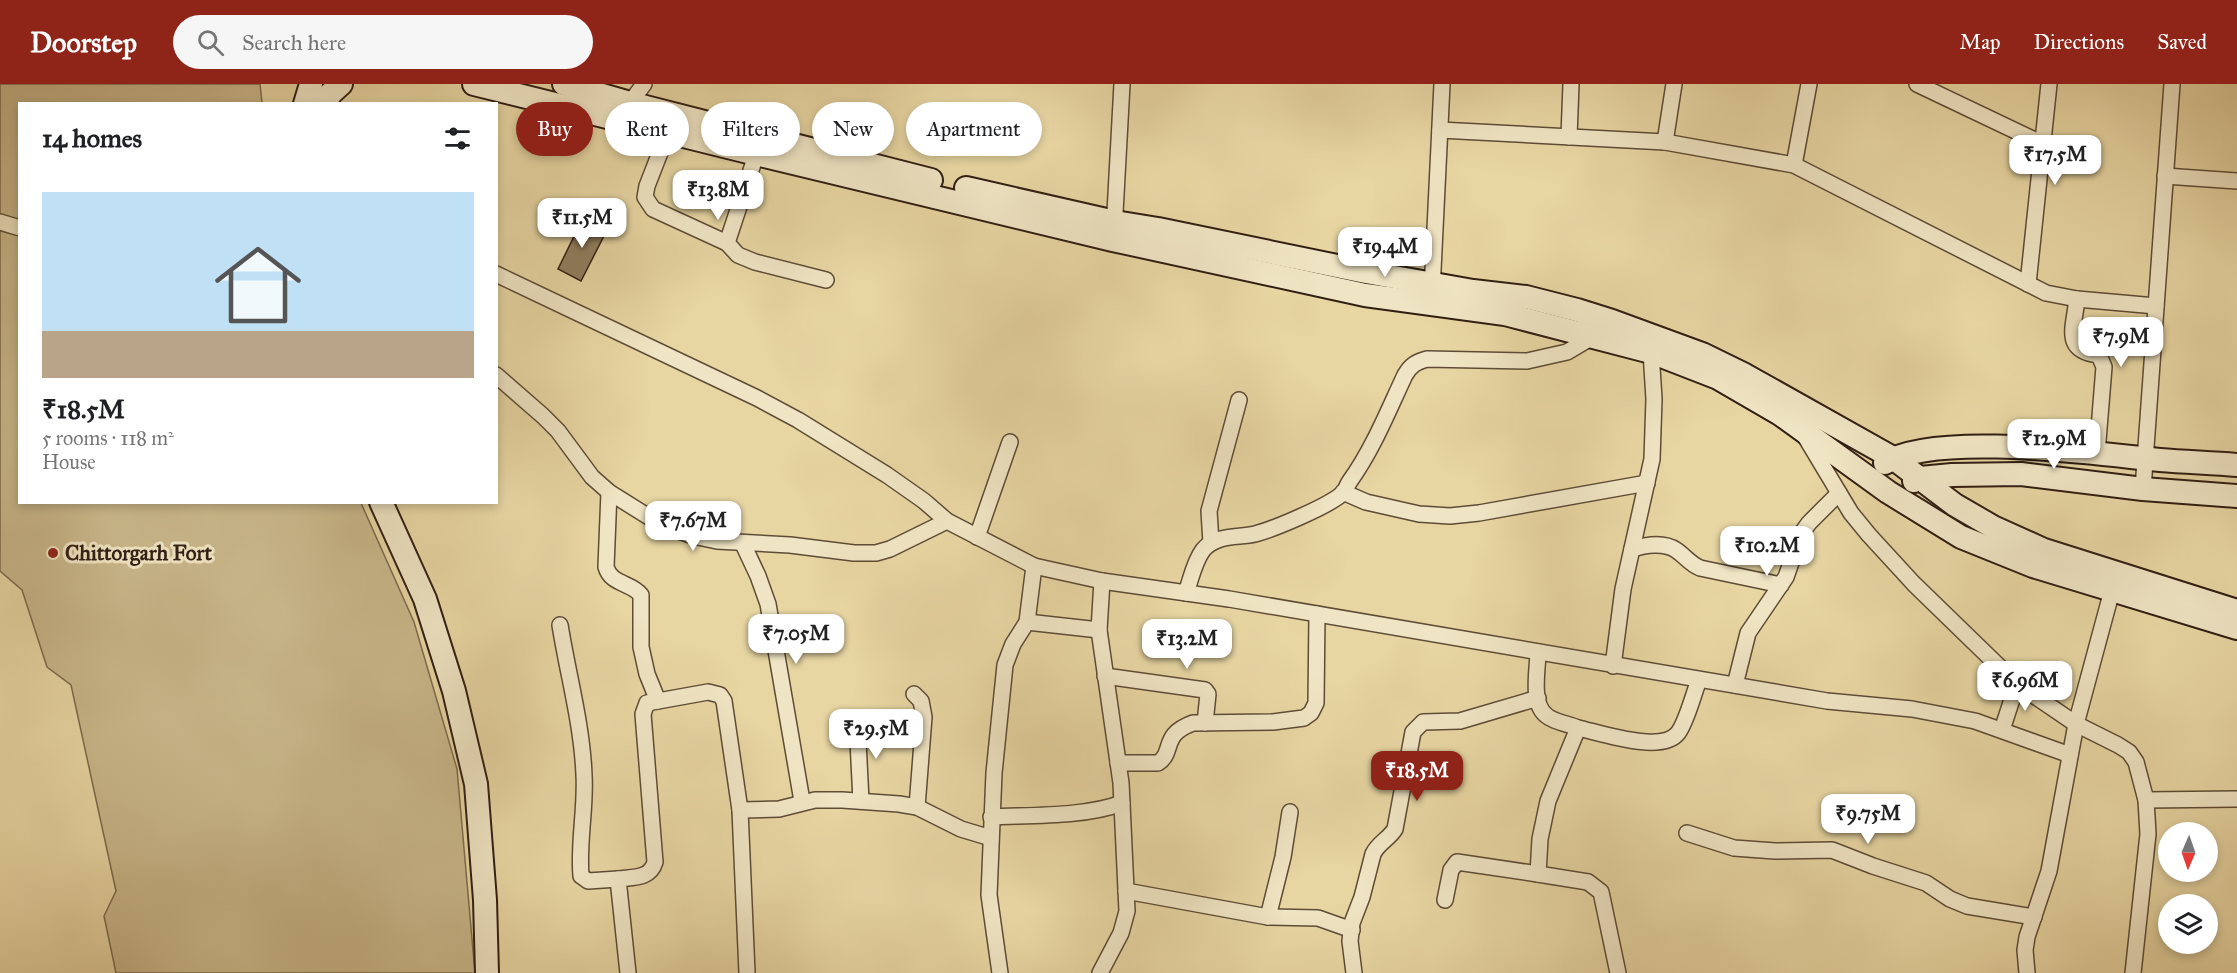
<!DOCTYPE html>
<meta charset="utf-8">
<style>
:root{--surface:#fff;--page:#f6f6f6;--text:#202124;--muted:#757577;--accent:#8f2418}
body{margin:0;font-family:"IM FELL Great Primer",serif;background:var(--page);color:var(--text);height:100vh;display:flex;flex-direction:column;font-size:22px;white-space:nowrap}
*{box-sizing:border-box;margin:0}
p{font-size:20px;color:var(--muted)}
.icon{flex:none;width:33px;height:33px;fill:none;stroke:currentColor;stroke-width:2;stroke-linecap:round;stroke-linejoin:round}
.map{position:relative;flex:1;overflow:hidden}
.drawer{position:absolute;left:18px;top:18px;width:480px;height:402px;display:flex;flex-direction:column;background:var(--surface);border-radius:0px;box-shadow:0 3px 9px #0003}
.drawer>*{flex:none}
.hud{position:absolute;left:516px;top:18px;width:570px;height:54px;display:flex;gap:12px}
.needle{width:39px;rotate:182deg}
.controls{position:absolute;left:2158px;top:738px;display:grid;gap:12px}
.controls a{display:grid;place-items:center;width:60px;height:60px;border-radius:50%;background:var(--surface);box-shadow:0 3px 9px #0003;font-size:30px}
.price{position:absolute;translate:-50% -51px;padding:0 14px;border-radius:12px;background:#fff;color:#222;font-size:20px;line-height:39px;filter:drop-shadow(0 2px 3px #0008)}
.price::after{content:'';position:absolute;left:50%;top:36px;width:18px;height:14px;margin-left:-9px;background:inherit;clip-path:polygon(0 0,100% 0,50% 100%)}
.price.current{background:var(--accent);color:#fff}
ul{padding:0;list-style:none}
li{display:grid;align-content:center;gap:12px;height:318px;padding:0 24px}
li span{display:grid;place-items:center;height:186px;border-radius:0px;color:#555}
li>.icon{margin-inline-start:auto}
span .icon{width:108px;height:108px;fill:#fffc;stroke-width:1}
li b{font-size:26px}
h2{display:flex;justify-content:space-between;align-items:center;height:72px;padding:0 24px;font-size:26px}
.chip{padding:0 21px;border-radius:27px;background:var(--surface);box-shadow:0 3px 9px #0003;font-size:21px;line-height:54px}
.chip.current{background:var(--accent);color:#fff}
header{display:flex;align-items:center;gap:36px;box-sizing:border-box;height:84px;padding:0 30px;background:var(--accent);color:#fff}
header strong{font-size:28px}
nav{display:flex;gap:33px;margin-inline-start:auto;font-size:21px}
.search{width:420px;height:54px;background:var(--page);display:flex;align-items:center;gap:15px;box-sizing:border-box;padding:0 21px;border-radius:33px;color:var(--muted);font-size:22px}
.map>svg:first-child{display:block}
.green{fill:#c8b68a;stroke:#7c6a4e;stroke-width:1.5}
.building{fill:#907d5d;stroke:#311e13;stroke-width:1.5}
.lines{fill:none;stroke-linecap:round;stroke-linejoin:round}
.street-casing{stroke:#5e4c37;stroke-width:18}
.secondary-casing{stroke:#311e13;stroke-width:26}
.street{stroke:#efe4c3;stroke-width:15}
.secondary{stroke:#efe4c3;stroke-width:22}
.poi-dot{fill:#8f2418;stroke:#efe4c3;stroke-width:2}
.labels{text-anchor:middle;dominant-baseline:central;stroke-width:6;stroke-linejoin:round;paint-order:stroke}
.poi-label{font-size:21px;font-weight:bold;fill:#311e13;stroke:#efe4c3;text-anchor:start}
</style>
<header>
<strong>Doorstep</strong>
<div class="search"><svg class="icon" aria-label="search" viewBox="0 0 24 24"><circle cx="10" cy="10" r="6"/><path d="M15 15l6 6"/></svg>Search here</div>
<nav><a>Map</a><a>Directions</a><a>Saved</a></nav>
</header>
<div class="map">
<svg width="2237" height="889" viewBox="0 0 2237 889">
<rect width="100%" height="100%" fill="#e7d5a2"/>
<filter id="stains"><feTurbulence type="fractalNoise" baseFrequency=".00333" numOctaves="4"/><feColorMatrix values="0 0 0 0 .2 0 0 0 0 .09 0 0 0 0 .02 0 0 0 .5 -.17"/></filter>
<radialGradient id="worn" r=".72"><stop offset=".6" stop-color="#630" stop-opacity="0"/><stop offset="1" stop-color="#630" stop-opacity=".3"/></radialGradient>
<path class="green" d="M0,0H260L262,19L20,20V418L361,419L414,538L457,685L475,889H116L104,832L116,807L71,601L47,583L22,506L0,487Z"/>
<path class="building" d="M583,134L607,146L581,197L558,185Z"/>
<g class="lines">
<g class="street-casing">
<g id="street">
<path d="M1917,0L2043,60"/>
<path d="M630,19L644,0"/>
<path d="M1440,46L1665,58L1794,81L2046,209L2077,215L2156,222"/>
<path d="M668,48L647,102L645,113L653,125L727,159L738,171L755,178L826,196"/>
<path d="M1569,53L1571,0"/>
<path d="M1665,58L1674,0"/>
<path d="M1794,81L1809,0"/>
<path d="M2165,92L2237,97"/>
<path d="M0,138L20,144"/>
<path d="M1114,147L1122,0"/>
<path d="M727,159L759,62"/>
<path d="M496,190L757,314L798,336L887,391L924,417L947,437L1034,482L1102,497L1229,515L1827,617L1912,625L1975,637L2070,671"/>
<path d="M2028,200L2049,0"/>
<path d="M1432,207L1442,0"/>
<path d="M2077,215C2074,244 2062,267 2099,271L2104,283L2097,369"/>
<path d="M496,291L543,332L558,347L592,393L609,408L660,440L693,452L717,457L790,461L854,469H876L890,465L947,437"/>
<path d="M1806,354L1851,429L1869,451L1914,500L2017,600L2076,640L2118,661L2129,668L2136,678L2146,716L2148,750L2133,889"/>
<path d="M2143,405L2172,0"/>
<path d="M609,408L606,483C611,501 631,498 641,511V563L647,590L658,617L708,608L720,611L724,617L740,726L747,889"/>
<path d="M1343,408L1366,418L1419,430L1450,432L1479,429L1647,399"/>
<path d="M977,453L1010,358"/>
<path d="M1211,459L1209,427L1239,316"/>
<path d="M743,460L758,492L768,520L802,717"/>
<path d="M1632,465C1645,461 1664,458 1676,466C1685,472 1690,480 1700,484L1781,501"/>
<path d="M1186,509C1191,495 1194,478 1203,466C1216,450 1238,454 1255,450C1274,445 1329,422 1343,409C1346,406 1347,401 1350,397C1373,365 1388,327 1405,291C1411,281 1416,278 1427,275L1527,277L1567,268L1594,252"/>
<path d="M1027,538L1099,546"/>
<path d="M560,541C568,591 582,640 584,691C586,724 578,759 581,792L588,797L618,795"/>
<path d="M1538,568C1538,585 1530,620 1547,632C1554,638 1569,640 1578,644"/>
<path d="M1613,582L1623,505L1652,375L1654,315L1651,268"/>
<path d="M1105,592L1205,606L1208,610L1205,639"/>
<path d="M1735,601L1748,549L1786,493L1801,450L1809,439L1839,409"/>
<path d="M914,610L921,617L924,633L917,723"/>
<path d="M857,637L861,717"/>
<path d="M2002,646L2017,600"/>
<path d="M1118,679H1158C1175,668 1160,651 1193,639L1273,638L1304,634L1311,629L1316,619L1317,530"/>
<path d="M2146,716L2237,715"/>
<path d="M740,726L779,725L815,716H842L899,720L917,723L961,745L991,754"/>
<path d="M991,733C1031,731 1085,733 1122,719"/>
<path d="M1687,749L1734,764L1775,767L1832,766L1873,782L1926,799L1950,815L1967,822L2034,833"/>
<path d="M1126,807L1268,833L1318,834L1352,846"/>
<path d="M1445,816L1451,786L1457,778L1538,790"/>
<path d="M1268,833L1283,773L1290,728"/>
<path d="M628,889L618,795C634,793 650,795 655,778L643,630L647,619L658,617"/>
<path d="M1000,889L989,811L994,689L1005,581L1013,560L1027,538L1034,482"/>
<path d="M1100,889L1121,849L1127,827L1121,699L1099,546L1102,497"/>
<path d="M1354,889L1350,857L1352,839L1362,813L1373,770C1378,759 1389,755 1395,745L1413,648L1423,638L1460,637L1538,614"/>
<path d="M1618,889L1601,808L1588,798L1538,790L1540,755L1548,717L1578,644C1601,649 1662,670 1678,649C1687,637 1693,611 1699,596"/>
<path d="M2027,889L2025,866L2027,853L2049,787L2076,640L2114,499"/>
</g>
</g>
<g class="secondary-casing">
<g id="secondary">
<path d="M474,0L756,70L1113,156L1365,211L1505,230L1651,268L1718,294L1780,330L1888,408L1961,453L2033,482L2237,544"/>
<path d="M564,0L630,19L931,96"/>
<path d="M305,20L311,0"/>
<path d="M326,20L330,10L341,0"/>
<path d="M966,104L1115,138L1158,145L1366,188L1473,207L1526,213L1577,226L1612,237L1702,270L1745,291L1893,374L1955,421L1993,443L2044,466L2237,527"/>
<path d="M1885,379C1936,347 2097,370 2160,376C2185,378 2211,379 2237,381"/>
<path d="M1914,397L1920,394L1952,391L2021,390L2143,405L2237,412"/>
<path d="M381,418L425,515L454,607L476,700L485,816L487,889"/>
</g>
</g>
<use href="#street" class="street"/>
<use href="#secondary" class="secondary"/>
</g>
<circle class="poi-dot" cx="53" cy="469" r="6"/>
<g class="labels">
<g class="poi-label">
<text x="65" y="469">Chittorgarh Fort</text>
</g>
</g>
<rect width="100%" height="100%" filter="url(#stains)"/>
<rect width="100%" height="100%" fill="url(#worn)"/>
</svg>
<div class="controls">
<a><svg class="needle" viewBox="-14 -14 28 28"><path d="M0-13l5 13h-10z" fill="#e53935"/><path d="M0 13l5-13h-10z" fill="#757577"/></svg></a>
<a><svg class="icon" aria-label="layers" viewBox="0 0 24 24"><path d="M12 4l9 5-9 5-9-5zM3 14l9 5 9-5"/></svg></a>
</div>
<b class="price" style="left:2055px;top:102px">₹17.5M</b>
<b class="price" style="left:718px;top:137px">₹13.8M</b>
<b class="price" style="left:582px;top:165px">₹11.5M</b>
<b class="price" style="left:1385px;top:194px">₹19.4M</b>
<b class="price" style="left:2121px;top:284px">₹7.9M</b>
<b class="price" style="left:2054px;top:386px">₹12.9M</b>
<b class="price" style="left:693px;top:468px">₹7.67M</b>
<b class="price" style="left:1767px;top:493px">₹10.2M</b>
<b class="price" style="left:796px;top:581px">₹7.05M</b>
<b class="price" style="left:1187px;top:586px">₹13.2M</b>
<b class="price" style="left:2025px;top:628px">₹6.96M</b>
<b class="price" style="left:876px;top:676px">₹29.5M</b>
<b class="price current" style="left:1417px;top:718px">₹18.5M</b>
<b class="price" style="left:1868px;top:761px">₹9.75M</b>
<div class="hud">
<a class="chip current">Buy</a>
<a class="chip">Rent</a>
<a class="chip">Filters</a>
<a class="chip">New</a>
<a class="chip">Apartment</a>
</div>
<section class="drawer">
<h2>14 homes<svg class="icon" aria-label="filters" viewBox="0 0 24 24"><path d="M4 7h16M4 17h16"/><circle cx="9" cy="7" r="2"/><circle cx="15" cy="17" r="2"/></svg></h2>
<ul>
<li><span style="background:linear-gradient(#bfe0f5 75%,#b9a48a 0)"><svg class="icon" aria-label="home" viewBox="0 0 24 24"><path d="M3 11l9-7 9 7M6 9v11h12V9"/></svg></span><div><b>₹18.5M</b><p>5 rooms · 118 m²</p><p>House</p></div></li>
</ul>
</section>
</div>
